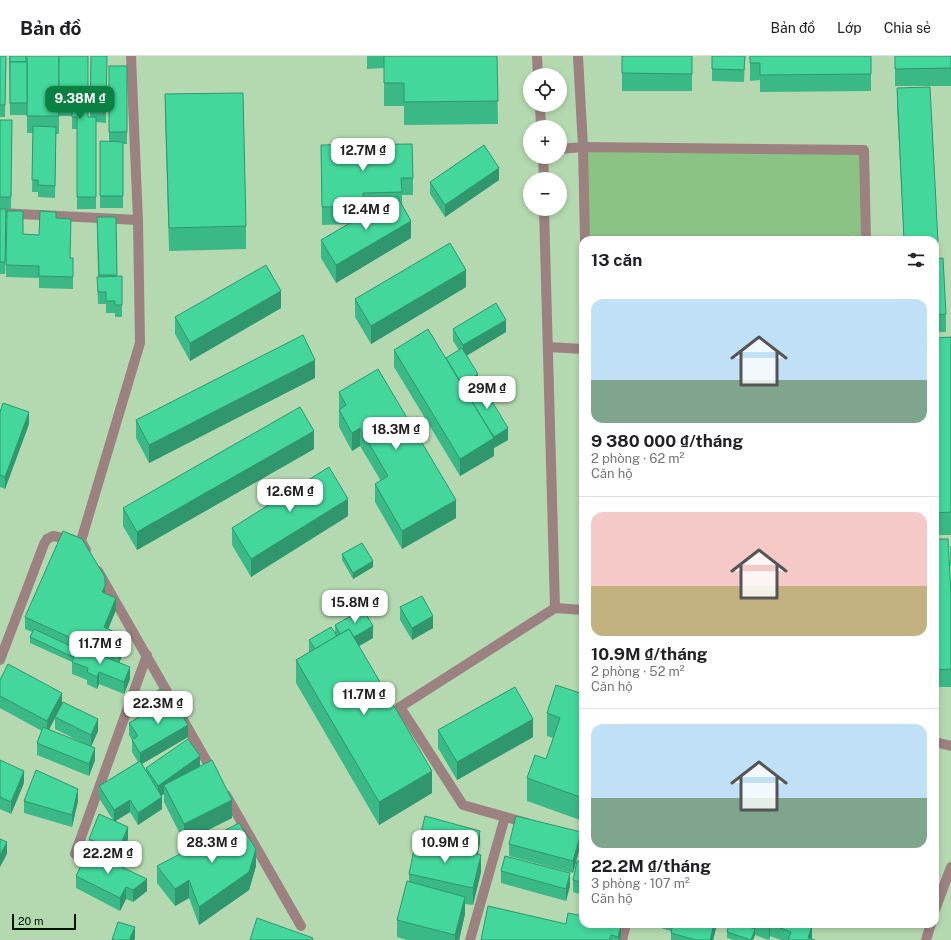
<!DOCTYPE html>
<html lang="vi">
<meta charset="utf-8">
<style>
:root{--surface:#fff;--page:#f6f6f6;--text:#202124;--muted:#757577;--line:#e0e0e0;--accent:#0b8043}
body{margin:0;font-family:"Public Sans",sans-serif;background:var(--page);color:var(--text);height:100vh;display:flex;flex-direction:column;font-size:15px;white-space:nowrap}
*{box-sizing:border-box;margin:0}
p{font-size:13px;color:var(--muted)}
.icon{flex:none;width:22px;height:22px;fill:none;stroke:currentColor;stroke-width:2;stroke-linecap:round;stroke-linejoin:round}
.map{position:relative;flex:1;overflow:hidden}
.side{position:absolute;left:579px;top:180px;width:360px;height:692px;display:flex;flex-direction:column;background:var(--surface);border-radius:12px;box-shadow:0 2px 6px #0003}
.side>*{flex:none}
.fabs{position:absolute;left:523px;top:12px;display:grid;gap:8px}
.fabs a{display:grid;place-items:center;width:44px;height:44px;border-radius:50%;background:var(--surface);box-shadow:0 2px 6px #0003;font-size:20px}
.scale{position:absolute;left:12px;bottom:10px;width:64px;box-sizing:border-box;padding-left:4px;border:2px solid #061205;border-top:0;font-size:11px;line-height:14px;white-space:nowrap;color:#061205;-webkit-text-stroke:3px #b4d9b0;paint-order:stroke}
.price{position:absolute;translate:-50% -34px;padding:0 9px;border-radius:8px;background:#fff;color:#222;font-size:13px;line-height:26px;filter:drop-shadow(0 1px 2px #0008)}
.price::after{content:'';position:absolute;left:50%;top:24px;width:12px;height:9px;margin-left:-6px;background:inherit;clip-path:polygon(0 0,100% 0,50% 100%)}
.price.selected{background:var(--accent);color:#fff}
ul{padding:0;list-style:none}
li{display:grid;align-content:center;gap:8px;height:212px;padding:0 12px}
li+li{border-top:1px solid var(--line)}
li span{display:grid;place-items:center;height:124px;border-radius:12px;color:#555}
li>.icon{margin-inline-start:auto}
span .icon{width:72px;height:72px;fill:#fffc;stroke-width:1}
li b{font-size:17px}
h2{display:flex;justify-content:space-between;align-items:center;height:48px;padding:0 12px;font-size:17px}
header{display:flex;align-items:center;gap:24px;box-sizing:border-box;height:56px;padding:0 20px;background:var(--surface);border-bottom:1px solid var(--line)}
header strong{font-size:19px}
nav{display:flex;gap:22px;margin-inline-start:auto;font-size:14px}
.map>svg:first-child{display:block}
.green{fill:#8bc385}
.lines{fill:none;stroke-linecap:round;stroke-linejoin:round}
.minor{stroke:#9b8281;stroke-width:10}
.wall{fill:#3ab986;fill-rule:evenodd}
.shaded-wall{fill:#2f966d}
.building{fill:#43d79c;stroke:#2f966d}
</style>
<header>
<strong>Bản đồ</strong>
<nav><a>Bản đồ</a><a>Lớp</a><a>Chia sẻ</a></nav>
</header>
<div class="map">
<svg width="951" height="884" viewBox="0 0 951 884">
<rect width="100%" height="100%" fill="#b4d9b0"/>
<path class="green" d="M583,91L864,94L866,184H585Z"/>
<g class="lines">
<g class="minor">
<path d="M537,0L538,19"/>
<path d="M578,0L583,91L585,184"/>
<path d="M540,49L541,71"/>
<path d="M560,93L583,91L864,94L866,184"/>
<path d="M543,101L544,123"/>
<path d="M544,153L555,552"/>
<path d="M0,157L138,164"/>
<path d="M548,291L583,293"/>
<path d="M86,494L81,485L140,287L138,164L131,0"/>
<path d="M98,515L214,718"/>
<path d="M0,604L44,488L47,483L53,480L73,484"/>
<path d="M935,686L951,690"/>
<path d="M226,739L301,870"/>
<path d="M527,767L463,749L400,651L555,552L583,554"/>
<path d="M75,798L147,599"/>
<path d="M935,854L951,811"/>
<path d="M470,884L505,761"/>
<path d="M622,884L626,868"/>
<path d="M926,884L931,868"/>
</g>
</g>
<g class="wall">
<path d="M0,0H6L5,61H0Z"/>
<path d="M9,0L26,6L88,61H90L91,0H107L106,67L96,66V153H77V73H72V60H59V78H56L55,142L38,141V136H32L33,77H27V59H10Z"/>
<path d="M367,0H497L498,68L404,69V50H384V12L367,13Z"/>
<rect x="622" y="0" width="70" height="35"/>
<path d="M712,0H745L744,26L712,25Z"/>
<path d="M750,0H871V35L760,36V24L750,25Z"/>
<rect x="895" y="0" width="56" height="30"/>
<path d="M109,10H127V88H123V152H100V85L109,86Z"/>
<path d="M897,32L938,186V203L946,258V276H935V184H904L897,50Z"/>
<path d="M165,38L246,170V193L169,195L165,61Z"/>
<path d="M0,64H12L11,153H0Z"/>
<path d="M321,89L413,122V139H402V148L411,182L336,227L321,202V184L348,168L322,169ZM363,155H371L363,159Z"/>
<path d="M499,124L445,161L430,138V126Z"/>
<path d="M0,153L6,165L5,218H0Z"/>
<path d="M97,161H116L117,221L122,249V261H115V257H106V248H98L97,221H98Z"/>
<path d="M56,162L70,202H73V233L39,232V222L6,221V209L23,178L39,179Z"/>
<path d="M466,231L371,288L355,261V243Z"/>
<path d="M281,252L190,305L175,278V261Z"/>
<path d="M453,273L506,276L467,299L478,328L508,384L494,392V400L460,420L394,311V294L446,302L459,294L453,285Z"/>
<path d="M951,281V479H935V282Z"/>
<path d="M315,322L149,407L136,382V364Z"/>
<path d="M339,336L456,462L402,493L375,446V428L381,425L360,390L352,395L339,371Z"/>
<path d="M0,356L29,368L5,433L0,431Z"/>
<path d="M314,393L137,494L123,470V452Z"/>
<path d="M348,460L251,521L232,489V472Z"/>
<path d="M935,483L951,540V631H935Z"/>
<rect x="950" y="490" width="1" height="20"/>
<path d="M342,498L373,511L353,523L342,504Z"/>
<path d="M105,537L116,554L108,573L125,593L119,607L130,623L124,638L99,628L97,633L87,628V624L72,618V606L30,587V581L32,576L25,573V561ZM83,591L109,603L82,592Z"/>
<path d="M400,551L433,572L412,584L400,564Z"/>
<path d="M335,569L373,582L359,590L432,737L379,769L296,627V604L309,596V584L335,577Z"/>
<path d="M0,624L62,646L98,675L91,690L95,704L89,720L37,699V687L42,675L0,652ZM55,662V673L87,689L49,674Z"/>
<path d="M583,638V765L527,745V722L546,703L553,682L547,680V657Z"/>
<path d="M145,643L188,681L142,708L146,715V712L200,710L232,762L184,786L164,746V738L162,739V753L138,769L130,756L115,765L128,783L118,807L89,795V783L113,764L99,742V730L138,706L132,696V684L129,679V667L149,655L145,650Z"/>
<path d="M438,674L533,681L457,724L438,692Z"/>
<path d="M0,704L24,727L11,758L0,753Z"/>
<path d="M24,745H78L72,771L24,757Z"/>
<path d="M420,781L480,787L478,798L481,816L473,849L465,848V858L459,884H407L397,881V864L409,825V818L420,785Z"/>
<path d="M583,781V839L573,836V824L579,805V795L580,790L573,817L509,800V788H581Z"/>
<path d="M157,810H256L249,834L199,869L189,842L175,850L157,827Z"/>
<path d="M501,815L570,830L566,845L501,827Z"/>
<path d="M76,820L147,835L133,846L126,843L120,855L76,832Z"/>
<path d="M488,850L621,881L620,884H481Z"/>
<path d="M647,868H717L713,884H671V875Z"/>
<path d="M746,868H809L812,881V883L815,884H781L770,880L769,884H768L755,879L753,884H734L727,882V876L746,870Z"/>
</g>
<g class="shaded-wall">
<path d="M499,112V124L445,161V149Z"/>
<path d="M6,153V165L5,218V206Z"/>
<path d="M411,165V182L336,227V209Z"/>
<path d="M466,214V231L371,288V270Z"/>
<path d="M281,235V252L190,305V287Z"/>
<path d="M506,264V276L463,302V289Z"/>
<path d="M315,304V322L149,407V389Z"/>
<path d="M478,318V330L465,339L459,330Z"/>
<path d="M29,356V368L5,433V421Z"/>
<path d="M360,372V390L352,395V377Z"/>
<path d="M508,372V384L494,392V400L460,420V403L491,382Z"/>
<path d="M314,375V393L137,494V476Z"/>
<path d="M348,443V460L251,521V503Z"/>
<path d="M456,444V462L402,493V475Z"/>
<path d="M373,505V511L353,523V517Z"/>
<path d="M105,521V542L102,536Z"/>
<path d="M116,542V554L104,583V571Z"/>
<path d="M433,560V572L412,584V572Z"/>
<path d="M373,570V582L345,598V586Z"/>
<path d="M83,579V591L80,598V586Z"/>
<path d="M125,581V593L119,607V595Z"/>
<path d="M130,611V623L124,638V626Z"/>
<path d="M99,616V628L97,633V621Z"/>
<path d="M62,637V649L55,661V662L47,677V665Z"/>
<path d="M98,663V675L91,691V679Z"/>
<path d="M533,663V681L457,724V706Z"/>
<path d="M188,669V681L140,709V697Z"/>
<path d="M95,692V704L89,720V708Z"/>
<path d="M200,700V712L164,729V738L158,742V730Z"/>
<path d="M24,715V727L11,758V746Z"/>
<path d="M432,715V737L379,769V746Z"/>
<path d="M78,733V745L72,771V759Z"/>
<path d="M162,741V753L138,769V757Z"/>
<path d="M130,744V756L114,766V754Z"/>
<path d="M232,744V762L184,786V768Z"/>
<path d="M128,771V783L118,807V795Z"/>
<path d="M480,775V787L475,809V797Z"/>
<path d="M581,776V788L573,817V805Z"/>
<path d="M7,786V798L0,811V799Z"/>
<path d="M256,793V810L249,834L199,869V851Z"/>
<path d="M481,799V816L473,849V832Z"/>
<path d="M570,817V830L566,845V833Z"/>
<path d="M147,823V835L133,846V834Z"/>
<path d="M189,824V842L175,850V833Z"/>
<path d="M126,831V843L120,855V842Z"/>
<path d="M465,841V858L459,884H455V879Z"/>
<path d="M714,868H717L713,884H710Z"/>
<path d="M770,868V880L769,884V872Z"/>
<path d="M621,869V881L620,884H618V881Z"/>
<path d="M812,869V881L811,884L808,882Z"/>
<path d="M135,871V883L134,884H129Z"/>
<path d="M755,873V879L753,884H751Z"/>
</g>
<g class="building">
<path d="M0,0H6L5,49H0Z"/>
<path d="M10,0H26V6H10V8Z"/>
<rect x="27" y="0" width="32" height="60"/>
<path d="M59,0H88V61H96V141H77V61H72V48H59Z"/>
<path d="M91,0H107L106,55L90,54Z"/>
<path d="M384,0H497L498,45L404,46V27H384Z"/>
<path d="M622,0H692V18L622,17Z"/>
<path d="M712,0H745L744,14L712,13Z"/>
<path d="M750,0H871V18L760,19V7H750Z"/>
<path d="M895,0H951V12L895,13Z"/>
<rect x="10" y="6" width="17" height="41"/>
<rect x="109" y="10" width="18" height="66"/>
<path d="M930,31L938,186H935V184H904L897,32Z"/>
<path d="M243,37L246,170L169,172L165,38Z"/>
<path d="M0,64H12L11,141H0Z"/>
<path d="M33,70L56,71L55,130L38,129V124H32Z"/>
<path d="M100,85L123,86V140H100Z"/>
<path d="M412,88L413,122H401L402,136L363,137V150L322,151L321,89Z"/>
<path d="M484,89L499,112L445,149L430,126Z"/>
<path d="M397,140L411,165L336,209L321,184Z"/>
<path d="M0,153H6L5,206H0Z"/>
<path d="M7,155H23V178L39,179L40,155L56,156V162L71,163L70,202H73V221L39,220V210L6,209Z"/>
<path d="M97,161H116L117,219H99Z"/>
<path d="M450,187L466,214L371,270L355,243Z"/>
<path d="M943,202L946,258L935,259V203Z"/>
<path d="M266,209L281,235L190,287L175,261Z"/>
<path d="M122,220V249H115V245H106V236H98L97,221Z"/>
<path d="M496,247L506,264L463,289L453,273Z"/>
<path d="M428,273L494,382L460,403L394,294Z"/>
<path d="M303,279L315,304L149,389L136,364Z"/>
<path d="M951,281V456L935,457V432H936L935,282Z"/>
<path d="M462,292L478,318L462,328L446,302Z"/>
<path d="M378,313L456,444L402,475L375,428L388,420L360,372L352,377L339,354L346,349L339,336Z"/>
<path d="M481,327L508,372L494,381L466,336Z"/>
<path d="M3,347L29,356L5,421L0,419V356Z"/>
<path d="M300,351L314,375L137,476L123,452Z"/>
<path d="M329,411L348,443L251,503L232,472Z"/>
<path d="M63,475L82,483L105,521V530L102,536L116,542L104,571L125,581L119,595L83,579L80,586L25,561Z"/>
<path d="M935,483H948L951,540V613L935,614Z"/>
<path d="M362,487L373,505L353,517L342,498Z"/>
<path d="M422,540L433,560L412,572L400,551Z"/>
<path d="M363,553L373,570L354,581L349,573L340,578L335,569Z"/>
<path d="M331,571L337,580L315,593L309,584Z"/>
<path d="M34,573L77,593L73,601L30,581Z"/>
<path d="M349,573L432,715L379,746L296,604Z"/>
<path d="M78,590L130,611L124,626L99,616L97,621L87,616L88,612L72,606Z"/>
<path d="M8,608L62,637L47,665L0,640V624Z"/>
<path d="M556,629L583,638V742L527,722L535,699L546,703L560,662L547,657Z"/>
<path d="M515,631L533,663L457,706L438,674Z"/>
<path d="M160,633L168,644L152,654L145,643Z"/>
<path d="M172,642L188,669L140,697L132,684L138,680L129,667Z"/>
<path d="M63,646L98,663L91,679L55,661Z"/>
<path d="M43,671L95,692L89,708L37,687Z"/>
<path d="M188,683L200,700L158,730L146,712Z"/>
<path d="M0,704L24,715L11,746L0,741Z"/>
<path d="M212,704L232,744L184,768L164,729Z"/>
<path d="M140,705L162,741L138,757L130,744L114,754L99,730Z"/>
<path d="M36,714L78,733L72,759L24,745Z"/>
<path d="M99,758L128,771L118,795L89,783Z"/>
<path d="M425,760L480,775L475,797L420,781Z"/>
<path d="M516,760L581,776L573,805L509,788Z"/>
<path d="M239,767L256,793L249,816L199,851L189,824L175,833L157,810Z"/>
<path d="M582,781H583V796L579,795Z"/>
<path d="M0,783L7,786L0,799Z"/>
<path d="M416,784L481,799L473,832L409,818Z"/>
<path d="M88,795L147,823L133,834L126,831L120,842L76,820Z"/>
<path d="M505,800L570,817L566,833L501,815Z"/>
<path d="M577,805L583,806V827L573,824Z"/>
<path d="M407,825L465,841L455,879L397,864Z"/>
<path d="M488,850L566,868L568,857L583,860V868H616L621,869L618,881L611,879L609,884H481Z"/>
<path d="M257,862L313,882L312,884H250Z"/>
<path d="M118,866L135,871L129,884H112Z"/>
<path d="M673,868H714L710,884H696L671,877Z"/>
<path d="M729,868H740L755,873L751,884L727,876Z"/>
<path d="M757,868H809L812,869L808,882L815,884H788L791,876L770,868L769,872Z"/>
</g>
</svg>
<div class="fabs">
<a><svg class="icon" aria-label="locate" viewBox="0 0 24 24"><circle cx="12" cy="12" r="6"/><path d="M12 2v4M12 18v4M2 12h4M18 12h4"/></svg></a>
<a>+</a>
<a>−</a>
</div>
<div class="scale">20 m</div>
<b class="price selected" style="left:80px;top:64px">9.38M ₫</b>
<b class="price" style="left:363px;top:116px">12.7M ₫</b>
<b class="price" style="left:366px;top:175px">12.4M ₫</b>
<b class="price" style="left:487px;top:354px">29M ₫</b>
<b class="price" style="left:396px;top:395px">18.3M ₫</b>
<b class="price" style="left:290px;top:457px">12.6M ₫</b>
<b class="price" style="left:355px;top:568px">15.8M ₫</b>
<b class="price" style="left:100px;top:609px">11.7M ₫</b>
<b class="price" style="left:364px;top:660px">11.7M ₫</b>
<b class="price" style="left:158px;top:669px">22.3M ₫</b>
<b class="price" style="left:212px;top:808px">28.3M ₫</b>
<b class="price" style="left:445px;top:808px">10.9M ₫</b>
<b class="price" style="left:108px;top:819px">22.2M ₫</b>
<section class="side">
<h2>13 căn<svg class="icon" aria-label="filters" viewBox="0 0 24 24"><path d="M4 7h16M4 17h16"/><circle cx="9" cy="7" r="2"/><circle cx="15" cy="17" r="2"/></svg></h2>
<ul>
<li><span style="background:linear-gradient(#bfe0f5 65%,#7fa58c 0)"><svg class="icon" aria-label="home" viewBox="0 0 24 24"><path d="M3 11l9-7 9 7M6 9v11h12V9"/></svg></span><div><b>9 380 000 ₫/tháng</b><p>2 phòng · 62 m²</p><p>Căn hộ</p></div></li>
<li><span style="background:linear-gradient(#f6c9c9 60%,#c2b280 0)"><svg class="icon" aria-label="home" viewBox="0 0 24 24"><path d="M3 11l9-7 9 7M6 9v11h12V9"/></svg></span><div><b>10.9M ₫/tháng</b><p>2 phòng · 52 m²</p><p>Căn hộ</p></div></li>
<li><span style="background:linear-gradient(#bfe0f5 60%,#7fa58c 0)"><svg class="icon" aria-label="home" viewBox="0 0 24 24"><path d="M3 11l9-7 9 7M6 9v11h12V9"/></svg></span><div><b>22.2M ₫/tháng</b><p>3 phòng · 107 m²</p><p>Căn hộ</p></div></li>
</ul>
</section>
</div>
